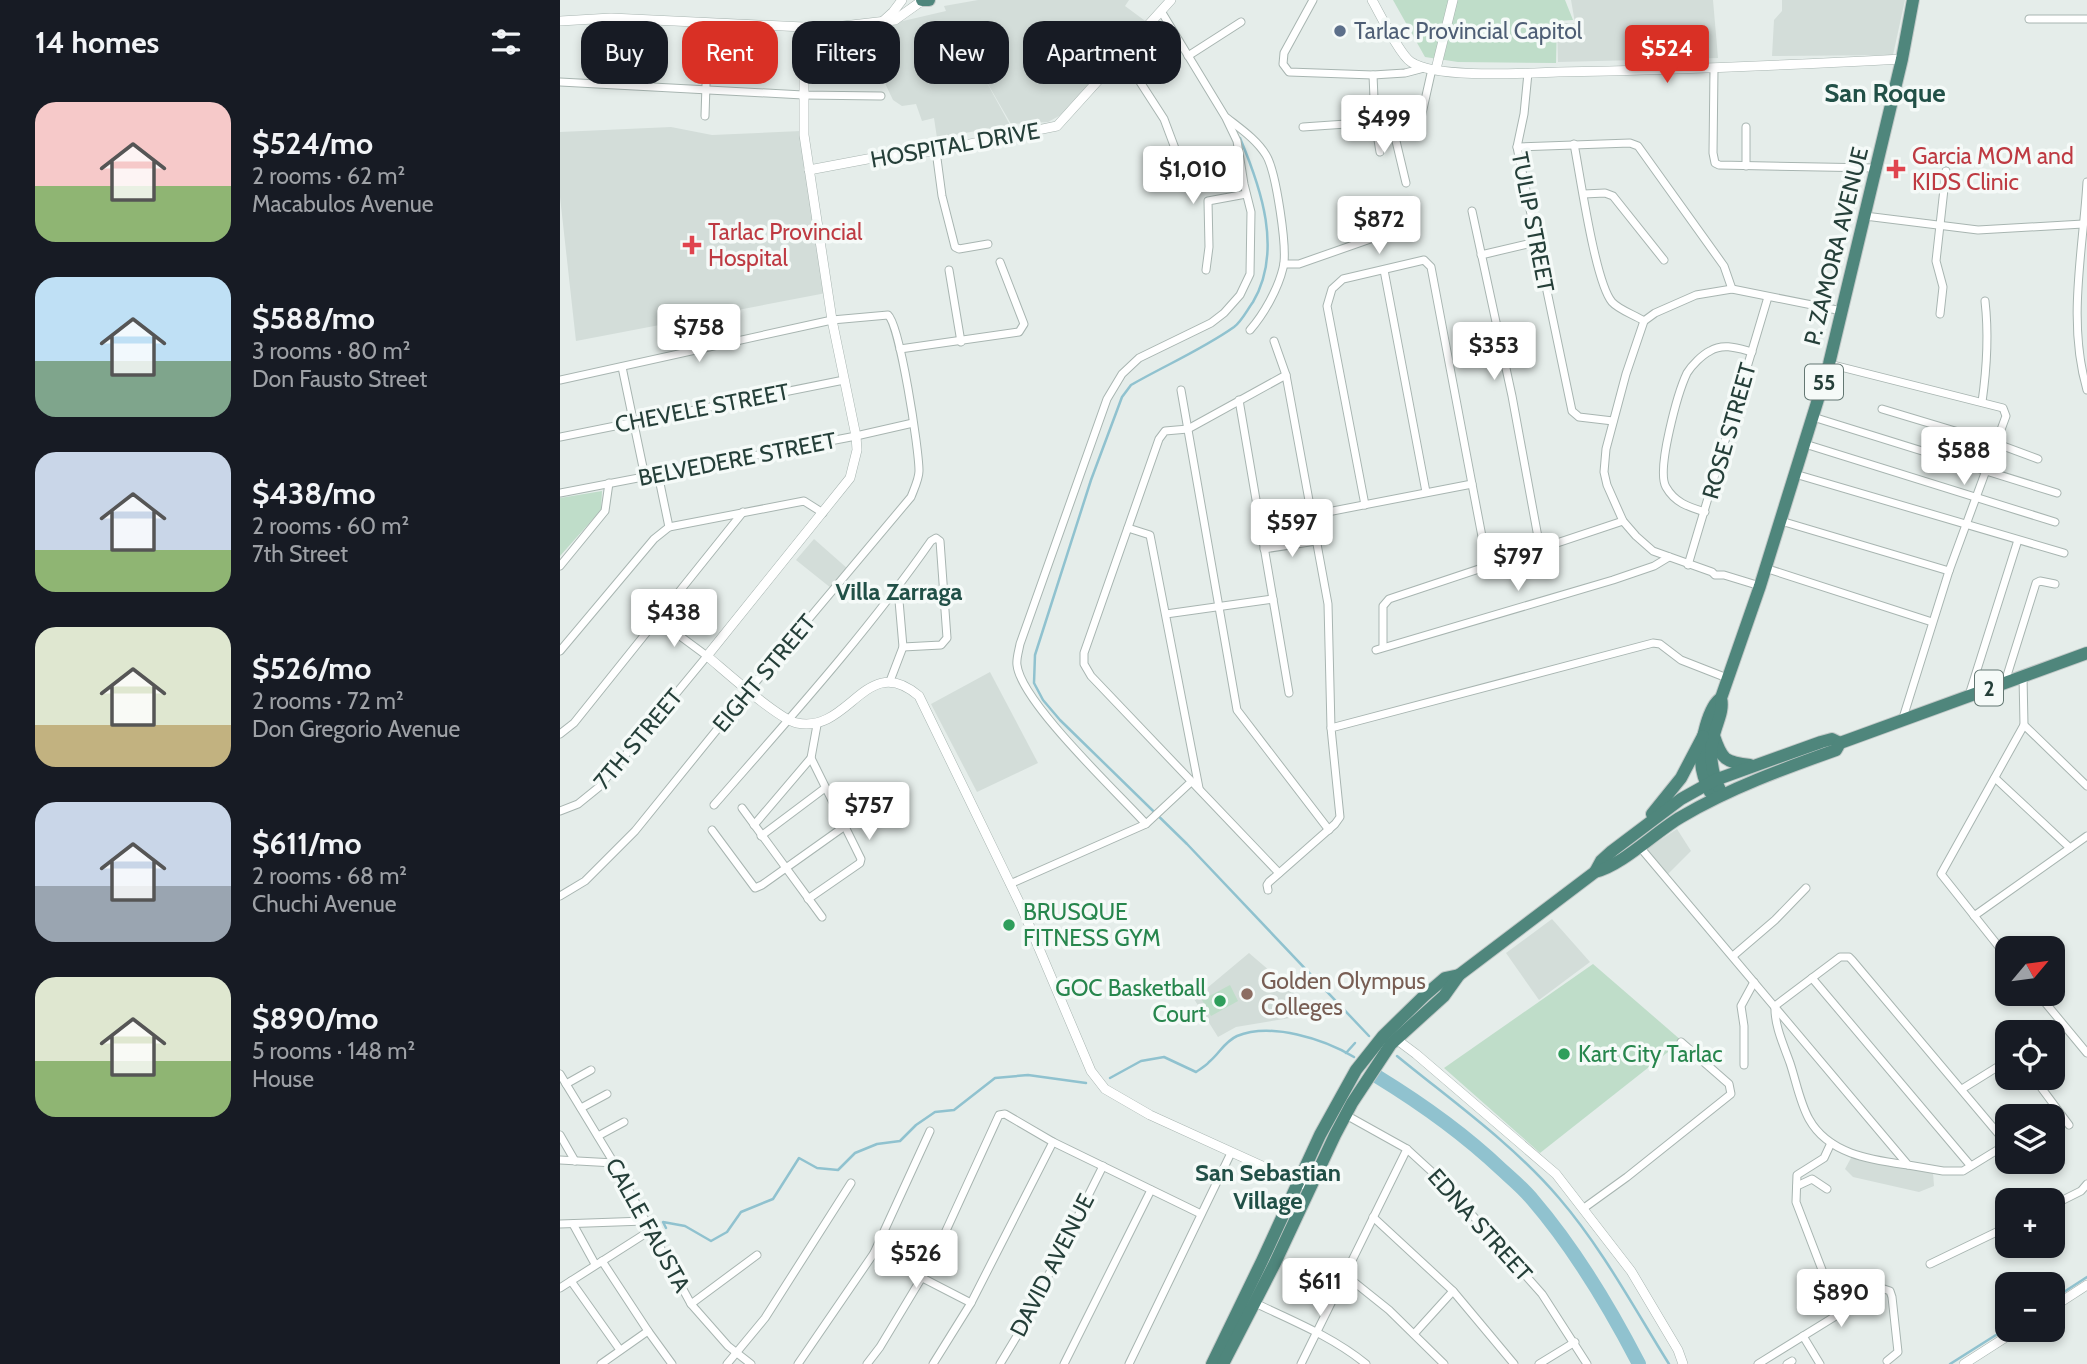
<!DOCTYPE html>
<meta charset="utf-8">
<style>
:root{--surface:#171b24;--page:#242831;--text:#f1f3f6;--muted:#9ea1a6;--accent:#d93025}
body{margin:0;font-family:Cabin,sans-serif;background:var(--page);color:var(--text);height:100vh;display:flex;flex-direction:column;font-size:26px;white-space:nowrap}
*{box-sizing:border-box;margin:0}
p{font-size:23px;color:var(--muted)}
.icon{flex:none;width:38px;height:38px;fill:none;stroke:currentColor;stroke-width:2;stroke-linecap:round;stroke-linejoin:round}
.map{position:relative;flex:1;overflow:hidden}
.drawer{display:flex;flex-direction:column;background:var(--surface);width:560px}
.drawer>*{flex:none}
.hud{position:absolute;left:21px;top:21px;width:665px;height:63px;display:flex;gap:14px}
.needle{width:46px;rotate:61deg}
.controls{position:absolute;left:1435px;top:936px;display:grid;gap:14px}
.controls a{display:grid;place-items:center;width:70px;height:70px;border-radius:14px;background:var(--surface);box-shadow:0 4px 10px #0003;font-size:35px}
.price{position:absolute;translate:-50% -60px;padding:0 16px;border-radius:7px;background:#fff;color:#222;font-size:23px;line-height:46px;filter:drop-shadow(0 2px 4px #0008)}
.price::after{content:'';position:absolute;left:50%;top:42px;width:21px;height:16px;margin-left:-10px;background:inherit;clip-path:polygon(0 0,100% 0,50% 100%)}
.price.active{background:var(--accent);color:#fff}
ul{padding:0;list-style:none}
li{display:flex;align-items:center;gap:21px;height:175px;padding:0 35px}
li span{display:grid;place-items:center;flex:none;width:196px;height:140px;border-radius:21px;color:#555}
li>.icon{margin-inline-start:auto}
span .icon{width:84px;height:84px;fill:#fffc;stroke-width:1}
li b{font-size:30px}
h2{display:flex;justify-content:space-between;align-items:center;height:84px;padding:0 35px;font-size:30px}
.tag{padding:0 24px;border-radius:21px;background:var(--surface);box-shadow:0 4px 10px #0003;font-size:24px;line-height:63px}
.tag.active{background:var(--accent);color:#fff}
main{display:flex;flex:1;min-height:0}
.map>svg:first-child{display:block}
.built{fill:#d3ddd9}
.green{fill:#bfddc9}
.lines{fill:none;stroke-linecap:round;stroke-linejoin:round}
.stream{stroke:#90c2cf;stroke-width:2.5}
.river{stroke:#90c2cf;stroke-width:14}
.minor-casing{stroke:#a8b5b1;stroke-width:9}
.tertiary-casing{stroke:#a8b5b1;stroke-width:10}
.trunk-casing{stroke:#c2c9c8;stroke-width:14}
.minor{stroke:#fff;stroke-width:7}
.tertiary{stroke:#fff;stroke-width:9}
.trunk{stroke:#4f867c;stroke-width:12}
.service-dot{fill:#5c6f8a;stroke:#f5faf8;stroke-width:2.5}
.health-dot{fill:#e0444e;stroke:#f5faf8;stroke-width:2.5}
.leisure-dot{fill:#2e9e5b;stroke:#f5faf8;stroke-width:2.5}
.education-dot{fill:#8d6e63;stroke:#f5faf8;stroke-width:2.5}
.labels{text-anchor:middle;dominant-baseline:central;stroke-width:7;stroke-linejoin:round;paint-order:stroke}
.shield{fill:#f5faf8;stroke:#637772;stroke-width:2}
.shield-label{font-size:21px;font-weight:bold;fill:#253f39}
.service-label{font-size:23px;fill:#4e5e75;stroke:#f5faf8;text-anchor:start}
.street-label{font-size:23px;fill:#253f39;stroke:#f5faf8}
.health-label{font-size:23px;fill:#be3a42;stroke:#f5faf8;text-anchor:start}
.leisure-label{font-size:23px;fill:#27864d;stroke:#f5faf8;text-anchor:start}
.education-label{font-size:23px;fill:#785e54;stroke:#f5faf8;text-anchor:start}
.neighbourhood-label{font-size:24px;font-weight:bold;fill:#215047;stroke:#f5faf8}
.quarter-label{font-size:26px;font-weight:bold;fill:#215047;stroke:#f5faf8}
</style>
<main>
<section class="drawer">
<h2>14 homes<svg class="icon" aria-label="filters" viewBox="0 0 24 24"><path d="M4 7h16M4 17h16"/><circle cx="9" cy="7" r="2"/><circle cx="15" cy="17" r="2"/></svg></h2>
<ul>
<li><span style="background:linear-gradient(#f6c9c9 60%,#8fb573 0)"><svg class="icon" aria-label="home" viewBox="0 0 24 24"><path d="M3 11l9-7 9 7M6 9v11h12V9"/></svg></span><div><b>$524/mo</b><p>2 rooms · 62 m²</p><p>Macabulos Avenue</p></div></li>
<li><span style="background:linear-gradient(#bfe0f5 60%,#7fa58c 0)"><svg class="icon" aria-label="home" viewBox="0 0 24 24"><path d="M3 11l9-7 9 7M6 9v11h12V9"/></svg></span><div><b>$588/mo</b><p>3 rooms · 80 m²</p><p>Don Fausto Street</p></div></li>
<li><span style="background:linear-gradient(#c9d6e8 70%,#8fb573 0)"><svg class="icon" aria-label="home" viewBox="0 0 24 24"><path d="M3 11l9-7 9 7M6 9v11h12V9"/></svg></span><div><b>$438/mo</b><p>2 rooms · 60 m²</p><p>7th Street</p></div></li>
<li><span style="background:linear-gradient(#dfe7d0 70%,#c2b280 0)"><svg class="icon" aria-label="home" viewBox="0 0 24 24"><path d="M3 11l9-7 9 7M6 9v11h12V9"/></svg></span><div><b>$526/mo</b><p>2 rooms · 72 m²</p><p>Don Gregorio Avenue</p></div></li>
<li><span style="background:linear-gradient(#c9d6e8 60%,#9aa5b1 0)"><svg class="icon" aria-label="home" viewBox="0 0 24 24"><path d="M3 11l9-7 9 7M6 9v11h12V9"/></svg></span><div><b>$611/mo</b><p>2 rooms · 68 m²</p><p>Chuchi Avenue</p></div></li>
<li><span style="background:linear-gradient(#dfe7d0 60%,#8fb573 0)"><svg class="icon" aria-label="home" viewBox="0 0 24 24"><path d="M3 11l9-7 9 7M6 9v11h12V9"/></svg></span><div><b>$890/mo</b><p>5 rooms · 148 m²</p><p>House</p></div></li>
</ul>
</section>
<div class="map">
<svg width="1527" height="1364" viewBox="0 0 1527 1364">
<rect width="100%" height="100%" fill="#e5edea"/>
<g class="built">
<path d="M418,0H569L565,6L588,23L510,110L488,122L451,124L421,72L450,125L377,138L374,118L362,121L356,104L342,106L333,100L300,31L386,11L384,6Z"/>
<path d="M1011,0H1153L1158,58L998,62L997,23H1015Z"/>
<path d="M1222,0H1345L1333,55L1212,56L1214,20L1222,11Z"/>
<path d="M111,127L152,135L241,131L266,293L16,341L0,197V132Z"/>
<path d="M254,539L288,569L271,588L236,560Z"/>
<path d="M430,672L478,763L417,792L371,704Z"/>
<path d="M1117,829L1131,851L1107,875L1085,850Z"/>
<path d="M992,919L1030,962L979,1000L946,953Z"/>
<path d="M689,953L732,990L744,1007L736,1017L676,1027L658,1037L634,999Z"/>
<path d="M1291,1158L1373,1172L1374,1186L1359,1192L1293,1177L1285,1169Z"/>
</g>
<g class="green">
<path d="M833,0H1005L1013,20L997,21L996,63L898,62L865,57Z"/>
<path d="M42,491L41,510L0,556V498Z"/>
<path d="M1033,964L1122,1041L980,1153L884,1068Z"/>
<path d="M670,985L678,1001L651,1016L642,1000Z"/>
</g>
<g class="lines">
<g class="stream">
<path d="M680,138C701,188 723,251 693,302C687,310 682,321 674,327C643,349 604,366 571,385L562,397L531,480L475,655L474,683L483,700L500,720L627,844L809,1036"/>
<path d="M786,1053L795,1043"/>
<path d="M837,1056C892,1101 953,1144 999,1198C1042,1248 1074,1308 1109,1364"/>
<path d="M550,1078L581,1061L604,1057L636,1072C640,1069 646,1066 649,1062C660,1053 664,1042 677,1036C711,1022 764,1039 794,1057"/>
<path d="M106,1228L103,1222L125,1226L151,1241L167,1232L181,1212L213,1199L239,1158L257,1168L278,1170L295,1153L317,1144L340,1141L356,1125L375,1112L394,1110L435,1078L468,1075L526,1083"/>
<path d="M1493,1299L1527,1277"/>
<path d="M1390,1364L1447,1328"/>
</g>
<path class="river" d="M818,1077C862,1104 904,1134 941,1169C952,1179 963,1188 972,1199C1015,1249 1049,1306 1079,1364"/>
<g class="minor-casing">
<g id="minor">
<path d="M753,0L724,53L723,64L729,72L813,75L845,73L864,68"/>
<path d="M1469,19H1527"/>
<path d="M562,54L604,119L622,167"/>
<path d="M628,56L681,22"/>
<path d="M1154,69L1153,153L1155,163L1159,165L1316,168"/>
<path d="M968,73L964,114L957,147L1012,411L1019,417L1053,421"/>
<path d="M0,82L243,95L321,96"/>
<path d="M145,116L148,23"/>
<path d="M667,118C681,129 697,140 706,155C716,171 728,250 723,268C718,289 704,314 690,330"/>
<path d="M831,120L846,183"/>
<path d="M743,127L815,122L813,75"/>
<path d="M1014,144C1020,174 1035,282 1052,302C1059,310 1075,315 1084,321"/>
<path d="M957,147L1070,143L1078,146L1164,266L1172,289"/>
<path d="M376,151L382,196L395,247L399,249L428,244"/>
<path d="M820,152L815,122L861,118L872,69"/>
<path d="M1186,166V127"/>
<path d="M1527,182C1523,252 1507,321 1527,390"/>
<path d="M1024,194L1045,193L1053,196L1104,260"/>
<path d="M912,211L952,396L980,548"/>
<path d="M1305,216L1418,230L1523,224"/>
<path d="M921,255L976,242"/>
<path d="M724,264H739L819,236"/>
<path d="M389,270L401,342"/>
<path d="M646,270L649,247L648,201L686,194"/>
<path d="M824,270L866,492"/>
<path d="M1380,314L1383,287L1376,261L1386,171"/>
<path d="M714,341L726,375"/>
<path d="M340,349L459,332L464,324L440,262"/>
<path d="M1269,364L1443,408L1446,416L1389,571L1342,721"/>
<path d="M62,367L85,477"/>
<path d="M0,380L272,320L328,315C340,325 359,449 359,471C359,479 354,489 351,497L189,690L75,831L25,881L0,896"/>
<path d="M621,390L677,710L769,830"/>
<path d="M679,400L729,693"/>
<path d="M1422,402C1427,367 1429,336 1425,301"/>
<path d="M1322,409L1435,443L1478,459"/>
<path d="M1253,417L1497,493"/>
<path d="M0,437L284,380"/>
<path d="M1245,444L1495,522"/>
<path d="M98,474L109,527"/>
<path d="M1235,474L1504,553"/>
<path d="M0,493L296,436L353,423"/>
<path d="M805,505L767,306L772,289L783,279L864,260L871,267L912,484"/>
<path d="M1145,512C1129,507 1115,503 1106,487C1096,470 1118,392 1127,373C1132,365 1142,355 1150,351C1163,343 1177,348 1192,352"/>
<path d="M752,515L912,484L928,568"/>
<path d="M1221,521L1389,571"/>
<path d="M568,528L590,535L639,788"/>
<path d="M704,549L756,541"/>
<path d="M1128,565L1208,297"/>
<path d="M0,566L45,511L49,483"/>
<path d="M1205,568L1372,622"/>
<path d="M1200,586L1164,575H1155L1152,572L1093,551L1076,536L1063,521L1047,485L1044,472L1046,449L1066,374L1084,321L1095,313L1136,295L1172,289L1282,311"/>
<path d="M606,614L713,599"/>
<path d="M823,647V606L829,599L1063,521"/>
<path d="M816,650L1053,580L1094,566L1109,557"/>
<path d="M0,651L94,539L109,527L244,501L263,513"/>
<path d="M1463,676L1464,725L1527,786"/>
<path d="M330,681L343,647L338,589"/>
<path d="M1445,682L1476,583L1480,581L1495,584"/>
<path d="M1409,695L1458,540"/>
<path d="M0,734L14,723L183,512"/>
<path d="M1435,778L1510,848"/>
<path d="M154,805C229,719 306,634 371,541L376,538L380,541L387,638L381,645L343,647"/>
<path d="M182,808L262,917"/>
<path d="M0,811L18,804L39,787L147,656L97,619"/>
<path d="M586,824C558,793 461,702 457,665C456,659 459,650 460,644L547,399L562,374L579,358L651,323L664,313L680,295L690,274L691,212L684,184L677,141L666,118L601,11"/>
<path d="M194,825L251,758"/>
<path d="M152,830L195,888L202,885L285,826"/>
<path d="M201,836L265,788"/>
<path d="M1079,846L1348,1165L1383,1171H1403L1447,1144"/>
<path d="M719,873L531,676L524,664V653L599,439L605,431L628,429L726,375L768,604L771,728"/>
<path d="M450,884L586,824L631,782"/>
<path d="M708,890L707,885L709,882L775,824L780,817L771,728L1093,643L1100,644L1121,660L1167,678"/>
<path d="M248,899L300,863L301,859L251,758L257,725"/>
<path d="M1414,916L1527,836"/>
<path d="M1173,956L1215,920L1246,888"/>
<path d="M1447,957L1381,874L1464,725"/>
<path d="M1252,978L1410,1165"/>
<path d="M1478,994L1527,1053"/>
<path d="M1184,1065V1026L1181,1006L1194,982"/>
<path d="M0,1074L54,1163L131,1304L168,1346L191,1364"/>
<path d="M1474,1078L1509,1125"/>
<path d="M6,1084L31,1070"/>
<path d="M1402,1089L1447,1061"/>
<path d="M21,1108L47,1094"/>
<path d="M786,1115L847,1149L883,1182L982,1294L1027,1364"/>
<path d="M0,1135L15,1161"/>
<path d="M38,1136L64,1122"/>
<path d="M1271,1143L1264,1158L1237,1175L1236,1202L1279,1314"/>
<path d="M0,1160L54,1163"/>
<path d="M1348,1165C1313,1160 1269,1155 1249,1119C1240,1103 1236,1081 1230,1063C1224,1046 1214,1025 1215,1006L1280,957H1289L1292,960L1447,1144"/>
<path d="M1237,1186L1252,1179L1267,1189"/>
<path d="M1493,1205L1521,1191L1527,1184"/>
<path d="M1024,1208L1067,1177L1171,1094L1169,1084L1121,1042"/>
<path d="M813,1217L893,1291L954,1364"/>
<path d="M0,1224L85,1221"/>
<path d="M13,1224L35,1264"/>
<path d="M314,1253L411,1303"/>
<path d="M1370,1264L1447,1227"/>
<path d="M784,1274L829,1310L884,1364"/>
<path d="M11,1281L60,1350"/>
<path d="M0,1288L91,1230"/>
<path d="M695,1303C733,1321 773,1337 806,1364"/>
<path d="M131,1304L197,1255"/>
<path d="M88,1331L112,1364"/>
<path d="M854,1334L893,1291"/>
<path d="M1243,1336L1260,1364"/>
<path d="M41,1364L88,1331L42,1261"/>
<path d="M167,1364L205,1318L291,1183"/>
<path d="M238,1364L314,1253L370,1131"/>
<path d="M307,1364L320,1347L373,1259L439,1115L445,1114L493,1142L641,1214"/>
<path d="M373,1364L411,1303L493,1142"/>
<path d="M440,1364L463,1326L543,1166"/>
<path d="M504,1364L591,1190"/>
<path d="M569,1364L671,1153"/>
<path d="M741,1364L847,1149"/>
<path d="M979,1364L1015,1342"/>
<path d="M1198,1364L1321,1288L1330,1291L1332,1297L1338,1352L1327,1361"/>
<path d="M1227,1364L1232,1361"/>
</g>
</g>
<g class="tertiary-casing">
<g id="tertiary">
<path d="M812,0C820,14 840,55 851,62C876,79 967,73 998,72C1113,70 1228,65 1342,59"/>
<path d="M0,21L51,18L244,27L283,26L335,20L363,0"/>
<path d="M322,22L333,12L342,0"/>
<path d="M244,27V135L272,320L296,436L297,450L290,478L147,656C164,670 219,720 237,723C290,734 306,650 359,696L461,906L531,1071L545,1089L590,1115L744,1185"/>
<path d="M876,69L893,0"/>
<path d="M249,170L318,157L376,151L497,126L611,0"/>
<path d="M836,1039L856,1054L996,1174L1071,1271L1118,1350L1123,1364"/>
<path d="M1493,1307L1527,1285"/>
<path d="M1404,1364L1457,1330"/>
</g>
</g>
<g class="trunk-casing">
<g id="trunk">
<path d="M362,0H369"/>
<path d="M1154,736C1162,760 1165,762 1190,765"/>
<path d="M1150,792C1145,782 1141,770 1141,759C1140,744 1148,706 1161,698"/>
<path d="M1162,794C1152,775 1148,756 1154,735C1157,722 1164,711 1161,698L1200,586L1269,364L1342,59L1353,0"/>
<path d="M1092,814L1121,778L1143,736"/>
<path d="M1035,872L1041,861L1052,851L1121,799L1155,780L1261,742L1272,739L1280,743"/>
<path d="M652,1364L702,1261L760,1135L796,1070L823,1036L864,996L885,978L899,975L1035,872C1063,865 1095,832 1121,817C1170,788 1223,769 1276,750L1280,743L1527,653"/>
<path d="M663,1364L715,1263L775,1135L792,1103L831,1044L884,996L899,975"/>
</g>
</g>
<use href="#minor" class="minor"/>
<use href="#tertiary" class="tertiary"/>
<use href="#trunk" class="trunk"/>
</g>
<circle class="service-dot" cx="780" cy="31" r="7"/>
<g class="health-dot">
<path d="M1332.5 158.5h7v7h7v7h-7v7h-7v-7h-7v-7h7z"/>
<path d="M128.5 234.5h7v7h7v7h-7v7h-7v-7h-7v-7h7z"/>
</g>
<g class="leisure-dot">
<circle cx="449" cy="925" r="7"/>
<circle cx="660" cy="1001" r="7"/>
<circle cx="1004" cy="1054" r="7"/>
</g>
<circle class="education-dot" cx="687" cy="994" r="7"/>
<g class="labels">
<g class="shield">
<rect x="1245" y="364.5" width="38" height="35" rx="5"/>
<rect x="1415" y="670.5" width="28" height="35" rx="5"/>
</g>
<g class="shield-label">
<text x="1264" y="382">55</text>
<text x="1429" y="688">2</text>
</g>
<g class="service-label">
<text x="794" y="31">Tarlac Provincial Capitol</text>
</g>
<g class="street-label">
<text transform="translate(395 145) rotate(-10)">HOSPITAL DRIVE</text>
<text transform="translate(973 222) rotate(79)">TULIP STREET</text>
<text transform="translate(1276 246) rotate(-76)">P. ZAMORA AVENUE</text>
<text transform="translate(142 408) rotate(-11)">CHEVELE STREET</text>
<text transform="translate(1169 431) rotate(-74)">ROSE STREET</text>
<text transform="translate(177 459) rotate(-11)">BELVEDERE STREET</text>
<text transform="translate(204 673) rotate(-50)">EIGHT STREET</text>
<text transform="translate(78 739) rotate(-50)">7TH STREET</text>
<text transform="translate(88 1225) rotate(61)">CALLE FAUSTA</text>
<text transform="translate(920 1225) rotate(48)">EDNA STREET</text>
<text transform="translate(492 1265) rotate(-63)">DAVID AVENUE</text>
</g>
<g class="health-label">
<text x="1352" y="156">Garcia MOM and<tspan x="1352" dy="26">KIDS Clinic</tspan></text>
<text x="148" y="232">Tarlac Provincial<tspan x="148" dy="26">Hospital</tspan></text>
</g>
<g class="leisure-label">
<text x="463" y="912">BRUSQUE<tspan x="463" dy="26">FITNESS GYM</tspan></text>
<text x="646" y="988" text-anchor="end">GOC Basketball<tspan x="646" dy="26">Court</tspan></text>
<text x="1018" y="1054">Kart City Tarlac</text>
</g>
<g class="education-label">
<text x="701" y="981">Golden Olympus<tspan x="701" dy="26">Colleges</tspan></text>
</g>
<g class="neighbourhood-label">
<text x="339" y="591">Villa Zarraga</text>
<text x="708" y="1172">San Sebastian<tspan x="708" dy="28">Village</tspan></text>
</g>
<g class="quarter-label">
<text x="1325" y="93">San Roque</text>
</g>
</g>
</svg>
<div class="controls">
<a><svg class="needle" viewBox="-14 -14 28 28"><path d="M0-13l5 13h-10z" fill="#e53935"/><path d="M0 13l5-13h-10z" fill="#9ea1a6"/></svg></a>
<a><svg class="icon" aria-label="locate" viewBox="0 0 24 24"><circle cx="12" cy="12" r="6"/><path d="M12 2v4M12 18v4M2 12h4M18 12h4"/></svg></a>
<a><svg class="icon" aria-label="layers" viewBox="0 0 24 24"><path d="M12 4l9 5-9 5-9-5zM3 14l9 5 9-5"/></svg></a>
<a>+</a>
<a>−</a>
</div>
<b class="price active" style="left:1107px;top:85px">$524</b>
<b class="price" style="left:824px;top:155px">$499</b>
<b class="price" style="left:633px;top:206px">$1,010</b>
<b class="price" style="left:819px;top:256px">$872</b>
<b class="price" style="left:139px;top:364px">$758</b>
<b class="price" style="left:934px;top:382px">$353</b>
<b class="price" style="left:1404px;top:487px">$588</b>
<b class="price" style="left:732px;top:559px">$597</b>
<b class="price" style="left:958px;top:593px">$797</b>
<b class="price" style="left:114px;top:649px">$438</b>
<b class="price" style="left:309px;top:842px">$757</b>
<b class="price" style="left:356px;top:1290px">$526</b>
<b class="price" style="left:760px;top:1318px">$611</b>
<b class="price" style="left:1281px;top:1329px">$890</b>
<div class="hud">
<a class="tag">Buy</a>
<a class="tag active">Rent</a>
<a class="tag">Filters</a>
<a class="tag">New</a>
<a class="tag">Apartment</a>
</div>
</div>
</main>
